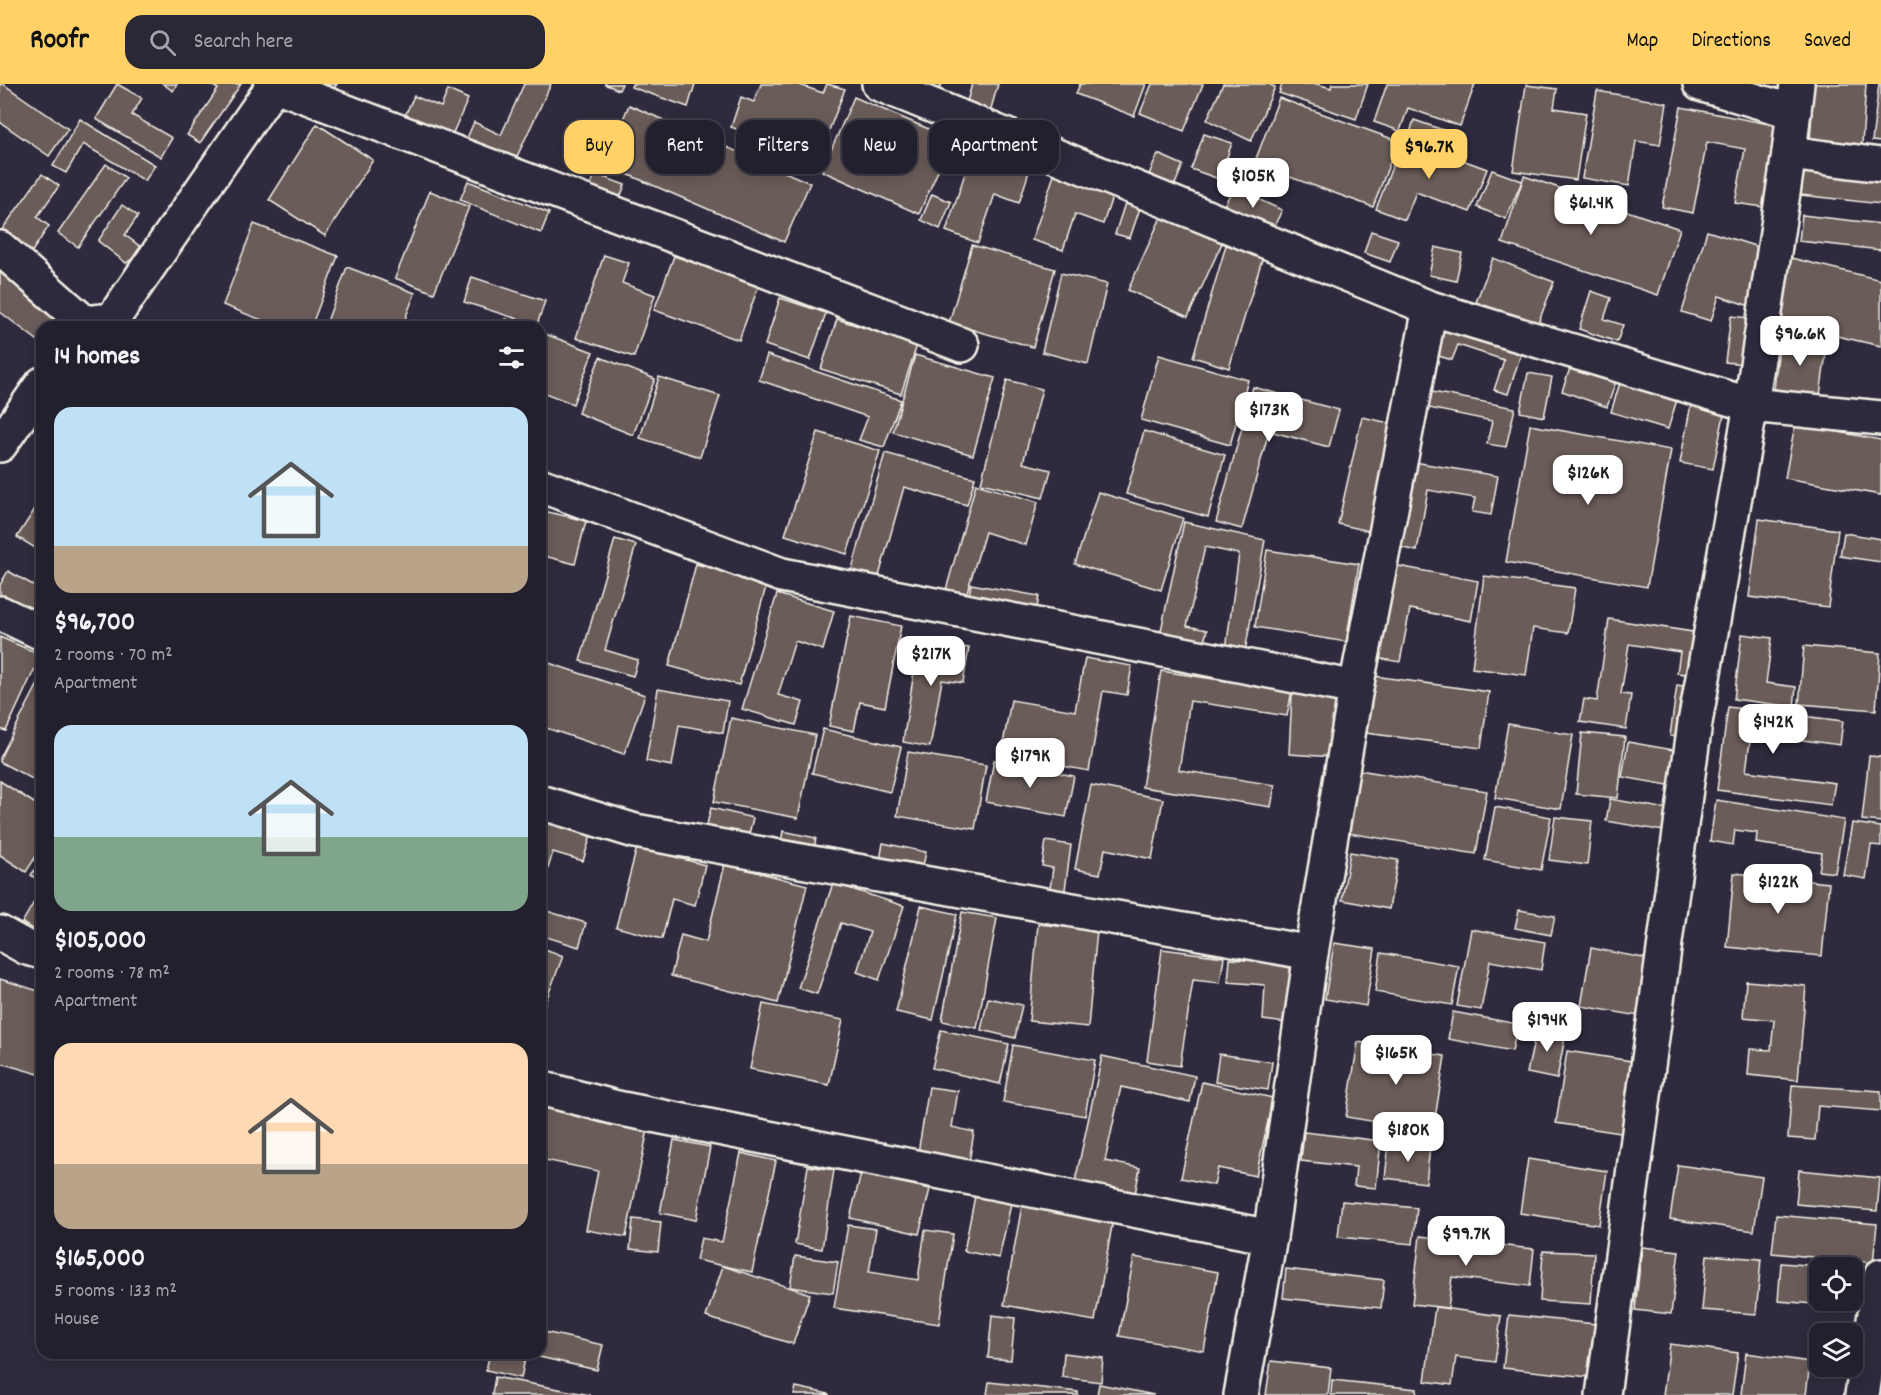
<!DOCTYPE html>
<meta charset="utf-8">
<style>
:root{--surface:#23202e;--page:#2b2836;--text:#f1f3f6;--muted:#a3a3aa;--line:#403e4a;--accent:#ffd166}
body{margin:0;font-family:Dekko,sans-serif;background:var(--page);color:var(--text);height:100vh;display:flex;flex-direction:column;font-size:22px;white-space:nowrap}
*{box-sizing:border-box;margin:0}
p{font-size:20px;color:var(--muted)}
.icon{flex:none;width:33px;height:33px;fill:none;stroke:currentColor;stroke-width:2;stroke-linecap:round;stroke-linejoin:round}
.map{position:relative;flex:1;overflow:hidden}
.drawer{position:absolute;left:36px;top:237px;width:510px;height:1038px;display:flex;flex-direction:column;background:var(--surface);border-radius:18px;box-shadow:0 3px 15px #0003,0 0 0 2px var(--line)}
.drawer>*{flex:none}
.top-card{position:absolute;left:564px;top:36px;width:570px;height:54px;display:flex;gap:12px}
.controls{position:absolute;left:1809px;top:1173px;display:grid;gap:12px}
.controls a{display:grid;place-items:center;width:54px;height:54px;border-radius:12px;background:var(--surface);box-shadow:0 3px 15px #0003,0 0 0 2px var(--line);font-size:30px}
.price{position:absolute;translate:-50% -51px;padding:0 14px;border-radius:12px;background:#fff;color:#222;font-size:20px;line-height:39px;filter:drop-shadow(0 2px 3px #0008)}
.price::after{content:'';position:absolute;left:50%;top:36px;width:18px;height:14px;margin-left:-9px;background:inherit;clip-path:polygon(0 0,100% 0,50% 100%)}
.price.active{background:var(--accent);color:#111}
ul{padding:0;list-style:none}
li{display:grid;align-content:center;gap:12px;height:318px;padding:0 18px}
li span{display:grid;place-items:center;height:186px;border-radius:18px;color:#555}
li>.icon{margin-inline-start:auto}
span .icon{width:108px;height:108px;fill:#fffc;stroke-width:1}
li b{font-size:26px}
h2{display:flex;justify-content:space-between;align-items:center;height:72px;padding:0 18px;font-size:26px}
.pill{padding:0 21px;border-radius:18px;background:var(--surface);box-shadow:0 3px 15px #0003,0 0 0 2px var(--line);font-size:21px;line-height:54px}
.pill.active{background:var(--accent);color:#111}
header{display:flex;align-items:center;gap:36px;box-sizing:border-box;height:84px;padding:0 30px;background:var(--accent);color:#111}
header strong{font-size:28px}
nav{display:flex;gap:33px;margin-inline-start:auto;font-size:21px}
.search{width:420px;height:54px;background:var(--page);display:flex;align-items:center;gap:15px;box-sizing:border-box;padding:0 21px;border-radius:18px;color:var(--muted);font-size:22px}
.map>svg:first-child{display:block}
.building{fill:#6b5b59;stroke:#f4f1e8;stroke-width:1.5}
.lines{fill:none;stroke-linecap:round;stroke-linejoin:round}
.street-casing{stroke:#f4f1e8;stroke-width:38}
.street{stroke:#2f2a3d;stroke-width:33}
</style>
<header>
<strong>Roofr</strong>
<div class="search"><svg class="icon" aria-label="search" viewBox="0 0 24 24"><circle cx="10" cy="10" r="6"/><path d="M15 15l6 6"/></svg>Search here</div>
<nav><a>Map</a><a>Directions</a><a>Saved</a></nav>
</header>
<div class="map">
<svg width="1881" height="1311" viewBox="0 0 1881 1311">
<rect width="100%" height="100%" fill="#2f2a3d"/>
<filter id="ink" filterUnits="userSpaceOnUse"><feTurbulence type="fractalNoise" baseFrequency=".0167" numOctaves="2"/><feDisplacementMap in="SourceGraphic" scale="12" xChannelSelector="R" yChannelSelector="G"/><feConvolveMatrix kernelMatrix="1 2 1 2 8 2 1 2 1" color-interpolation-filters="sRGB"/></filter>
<g filter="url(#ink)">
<g class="building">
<path d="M0,0H3L68,45L49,72L0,38Z"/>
<path d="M117,0L142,14L132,31L172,54L161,73L96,35Z"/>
<path d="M163,0H177L173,7Z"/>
<path d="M210,0H241L200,59L187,51L218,5Z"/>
<path d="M313,0H337L328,12Z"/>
<path d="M524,0H551L512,83L464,61L474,38L501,51Z"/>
<path d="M604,0H622L619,6Z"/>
<path d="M632,0H695L688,23L631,3Z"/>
<path d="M761,0H797L823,9L827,0L845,5L818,75L731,43L741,13L754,18Z"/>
<path d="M910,0H942L937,12Z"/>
<path d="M972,0H998L990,28L966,21Z"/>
<path d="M1080,0H1146L1134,32L1076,10Z"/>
<path d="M1152,0H1203L1184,47L1140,29Z"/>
<path d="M1223,0H1269L1275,3L1251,57L1207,36Z"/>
<path d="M1282,0H1317L1331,4L1332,0H1368L1356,35L1279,9Z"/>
<path d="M1387,0H1475L1460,42L1408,24L1400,47L1374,38Z"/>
<path d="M1814,0H1866L1862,60L1810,57Z"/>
<path d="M1879,0H1881V58L1872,57Z"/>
<path d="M1526,1L1557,5L1554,24L1586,29L1576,96L1513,87Z"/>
<path d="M448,6L468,15L448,60L401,40L414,12L441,23Z"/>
<path d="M1597,7L1667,19L1660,61L1636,57L1629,102L1582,94Z"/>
<path d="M854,13L952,55L919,130L822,87Z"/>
<path d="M1279,14L1398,57L1373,123L1254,80Z"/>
<path d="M629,21L810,99L784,158L604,80Z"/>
<path d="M1681,23L1779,42L1763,123L1735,119L1745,65L1707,58L1693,129L1662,123Z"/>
<path d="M80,35L155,81L145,97L83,60L66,89L53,82Z"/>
<path d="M1414,36L1446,47L1440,63L1409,52Z"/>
<path d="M317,40L373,76L325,152L269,116Z"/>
<path d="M1204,50L1232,59L1219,95L1191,85Z"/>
<path d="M1403,54L1487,85L1470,128L1416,108L1405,136L1376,125Z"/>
<path d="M975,59L1032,78L1019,119L995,110L978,159L946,147Z"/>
<path d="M1158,70L1183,81L1173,105L1147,95Z"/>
<path d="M106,80L126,94L78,163L58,149Z"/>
<path d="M1803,83L1881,92V120L1801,111Z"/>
<path d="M1492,86L1522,97L1506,135L1477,123Z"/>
<path d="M1055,88L1114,107L1103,140L1075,130L1063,166L1032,156Z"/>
<path d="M42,90L59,102L37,133L49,142L31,169L1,147Z"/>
<path d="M595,90L625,101L617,121L587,110Z"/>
<path d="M1524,92L1680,145L1658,211L1502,159Z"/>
<path d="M468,97L549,129L541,149L460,116Z"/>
<path d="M1233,104L1282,126L1272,147L1223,124Z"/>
<path d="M430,107L469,123L434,209L395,194Z"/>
<path d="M932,110L951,118L940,145L921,136Z"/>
<path d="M1126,116L1141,121L1130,154L1115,150Z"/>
<path d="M122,121L138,132L125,151L145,166L126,179L98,157Z"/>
<path d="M1162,131L1222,159L1188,233L1128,206Z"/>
<path d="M1802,131L1881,140V166L1799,157Z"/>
<path d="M254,140L338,172L311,243H280L223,221Z"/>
<path d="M1371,147L1398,156L1390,178L1364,169Z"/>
<path d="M1707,147L1771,167L1753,223L1719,212L1711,237L1682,228Z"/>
<path d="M1227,158L1264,169L1229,284L1193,273Z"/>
<path d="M972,161L1055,185L1033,263L949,239Z"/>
<path d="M1435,163L1462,169L1456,197L1429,191Z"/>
<path d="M604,171L629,179L622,199L655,211L634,273L576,254Z"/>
<path d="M674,172L759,201L739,256L654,226Z"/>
<path d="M1787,173L1881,196V262L1771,237Z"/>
<path d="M1493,174L1554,198L1537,242L1476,218Z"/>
<path d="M347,183L415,209L402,243H325Z"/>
<path d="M0,186L57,230L47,243H42V250L37,256L0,228Z"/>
<path d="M1061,189L1107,200L1088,280L1042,268Z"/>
<path d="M472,193L545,217L537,241L464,218Z"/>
<path d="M1591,207L1611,214L1604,235L1623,241L1617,258L1579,245Z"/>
<path d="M780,214L826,229L810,276L765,261Z"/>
<path d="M1438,229L1525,257L1508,310L1494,306L1504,276L1458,261L1452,276L1425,268Z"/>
<path d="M1731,232L1749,234L1743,280L1725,278Z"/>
<path d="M506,235L527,243H504Z"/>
<path d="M837,235L917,261L901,310L821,285Z"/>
<path d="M540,248L593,268L573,320L540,307Z"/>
<path d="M1780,256L1827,262L1820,311L1774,305Z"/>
<path d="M767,271L901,316L884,363L859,356L868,333L759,296Z"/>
<path d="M915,271L995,294L973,371L893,348Z"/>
<path d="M1159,271L1248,296L1230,361L1141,336Z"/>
<path d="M600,273L655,295L633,351L578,329Z"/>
<path d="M1573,276L1618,292L1607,323L1562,307Z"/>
<path d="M1528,289L1552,293L1544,333L1520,328Z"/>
<path d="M1622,292L1679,309L1668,345L1611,328Z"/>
<path d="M659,293L720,312L700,373L640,354Z"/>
<path d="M1007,296L1042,305L1023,379L1051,386L1043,414L981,399Z"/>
<path d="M1253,303L1339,326L1329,363L1269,347L1242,445L1216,438Z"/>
<path d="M1427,307L1515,324L1506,363L1487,360L1492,337L1424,323Z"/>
<path d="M1692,314L1726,321L1713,385L1680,379Z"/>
<path d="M1362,333L1403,342L1378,449L1338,440Z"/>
<path d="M1795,340L1881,356V411L1785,394Z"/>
<path d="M1530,341L1671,366L1647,503L1506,478Z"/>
<path d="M1144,347L1225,371L1208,433L1126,410Z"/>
<path d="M818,348L880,367L847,470L785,451Z"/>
<path d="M885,369L975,394L967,421L904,403L877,499L850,492Z"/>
<path d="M1414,378L1498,392L1491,431L1472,428L1475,414L1428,406L1417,467L1399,463Z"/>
<path d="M976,400L1038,418L1026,461L985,448L964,518L944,513Z"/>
<path d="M1098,408L1183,434L1161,506L1075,480Z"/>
<path d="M42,414V468L17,453Z"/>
<path d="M540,426L586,437L575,480L540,471Z"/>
<path d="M1759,435L1838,446L1828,523L1749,513Z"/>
<path d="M1184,438L1265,456L1245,568L1226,565L1239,470L1205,463L1187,542L1207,546L1202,566L1159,556Z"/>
<path d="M1844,449L1881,455V478L1840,472Z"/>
<path d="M615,455L636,461L605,566L638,576L633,592L580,577Z"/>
<path d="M1267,466L1359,480L1346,558L1255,543Z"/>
<path d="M696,480L767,499L739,601L669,582Z"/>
<path d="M1393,481L1478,497L1471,537L1410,525L1400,578L1376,574Z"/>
<path d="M8,487L42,506V539L0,516V501Z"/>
<path d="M1484,492L1575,504L1568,549L1533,544L1526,591L1472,584Z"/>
<path d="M971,500L1039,512L1035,535L967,523Z"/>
<path d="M777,510L834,527L823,566L795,557L778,611L803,618L796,641L742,625Z"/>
<path d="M851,532L901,542L885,623L860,618L854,647L829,642Z"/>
<path d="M1609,535L1699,549L1693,591L1677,589L1680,568L1629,560L1621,610L1631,611L1626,645L1580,638L1584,615L1597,617Z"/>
<path d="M1742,550L1772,554L1766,599L1796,603L1794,623L1734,615Z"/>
<path d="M0,553L41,571L6,647L0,645Z"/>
<path d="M919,556L969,564L963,599L942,596L930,663L903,658Z"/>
<path d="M1804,562L1880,569L1876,626L1799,620Z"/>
<path d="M1085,574L1132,582L1127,611L1103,607L1089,687L1001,671L1011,616L1075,627Z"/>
<path d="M540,576L645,611L624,670L540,642Z"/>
<path d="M1161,587L1292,607L1287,632L1190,617L1179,686L1275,701L1271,723L1142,703Z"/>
<path d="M42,592V700L0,678V674Z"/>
<path d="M1374,592L1489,608L1481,664L1366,649Z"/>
<path d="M1677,601L1695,604L1688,655L1670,652Z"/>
<path d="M658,605L728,617L723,649L679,641L672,682L646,677Z"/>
<path d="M1292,610L1338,613L1334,673L1289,670Z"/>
<path d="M1728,623L1843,637L1840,661L1751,649L1746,687L1835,699L1831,721L1717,706Z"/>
<path d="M731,634L815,651L798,734L714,718Z"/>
<path d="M1508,640L1573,651L1561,725L1495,714Z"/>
<path d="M823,645L901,663L890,708L812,689Z"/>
<path d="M1582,649L1625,653L1618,714L1576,710Z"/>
<path d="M1628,658L1685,668L1679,703L1622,693Z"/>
<path d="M908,668L986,681L975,745L897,732Z"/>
<path d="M1869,672L1881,673V738L1862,736Z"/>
<path d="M994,676L1074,692L1066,733L986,718Z"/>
<path d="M1359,686L1487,707L1476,770L1348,749Z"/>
<path d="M0,697L42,724V763L26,788L0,771Z"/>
<path d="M1091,701L1163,715L1152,775L1105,765L1100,790L1075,785Z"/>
<path d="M1610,715L1679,727L1675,749L1606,737Z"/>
<path d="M1716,716L1844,736L1835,789L1819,787L1822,769L1756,759L1757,749L1735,746L1733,761L1710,757Z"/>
<path d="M1495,723L1551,733L1541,786L1485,776Z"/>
<path d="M711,724L753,734L747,758L705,749Z"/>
<path d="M540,732L592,748L583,777L553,768L540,811Z"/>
<path d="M1555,733L1592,737L1587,781L1549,776Z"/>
<path d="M1852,739L1881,743V762L1871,761L1866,795L1843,791Z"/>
<path d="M783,747L816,754L813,770L780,763Z"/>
<path d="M1046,757L1071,761L1064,813L1049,811L1053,784L1042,782Z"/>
<path d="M883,759L926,768L921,791L879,783Z"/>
<path d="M637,763L705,781L695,821L672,815L662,855L616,843Z"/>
<path d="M1350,768L1398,776L1389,825L1342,816Z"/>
<path d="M42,775V799L31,791Z"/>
<path d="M725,780L807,801L778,919L671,892L681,851L706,858Z"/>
<path d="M1734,789L1829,799L1822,872L1727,863Z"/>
<path d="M833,799L904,822L879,896L857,888L870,848L841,839L817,910L798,904Z"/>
<path d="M41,806L42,807V850L22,839Z"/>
<path d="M921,822L957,830L933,936L896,928Z"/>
<path d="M540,825L586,839L579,863L540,851Z"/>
<path d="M1519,826L1555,832L1551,851L1515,844Z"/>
<path d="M962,828L997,834L977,944L942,937Z"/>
<path d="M1038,840L1097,846L1088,943L1029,937Z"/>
<path d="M1471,845L1545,858L1541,886L1490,877L1481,926L1457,922Z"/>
<path d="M1334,859L1375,865L1366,922L1325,915Z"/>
<path d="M540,863L563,872L540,932Z"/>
<path d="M1591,864L1649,875L1639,932L1581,922Z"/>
<path d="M1162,865L1224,873L1220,899L1193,896L1180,982L1147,977Z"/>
<path d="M1381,869L1459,882L1452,921L1375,908Z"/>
<path d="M1230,875L1291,879L1286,939L1263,936L1265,901L1228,898Z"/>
<path d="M0,895L42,908V991L0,979Z"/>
<path d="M1746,897L1806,902L1798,996L1748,991L1750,965L1771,966L1774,936L1743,933Z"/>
<path d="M988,914L1022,921L1015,954L981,946Z"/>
<path d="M763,920L843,936L829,1001L750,985Z"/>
<path d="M1453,928L1518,940L1512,967L1448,955Z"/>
<path d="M1537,943L1566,948L1557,995L1527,989Z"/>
<path d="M941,946L1009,960L1000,1000L932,984Z"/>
<path d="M1358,958L1445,972L1433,1047L1346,1033Z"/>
<path d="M1013,961L1095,976L1085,1032L1003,1018Z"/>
<path d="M1567,967L1644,979L1633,1051L1556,1039Z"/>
<path d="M1219,970L1272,978L1268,1006L1215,998Z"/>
<path d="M1102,972L1195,992L1190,1018L1121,1003L1105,1077L1140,1084L1135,1110L1075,1098Z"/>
<path d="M1202,998L1273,1014L1256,1092L1218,1084L1214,1101L1181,1094Z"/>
<path d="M1792,1001L1881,1007V1027L1818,1022L1815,1056L1788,1054Z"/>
<path d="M929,1003L958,1007L952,1043L974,1048L968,1084L917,1075Z"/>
<path d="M544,1024L648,1045L626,1153L586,1146L598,1087L540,1075V1043Z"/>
<path d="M1304,1048L1381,1057L1376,1104L1354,1102L1356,1083L1301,1077Z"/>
<path d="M674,1056L710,1063L696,1136L660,1129Z"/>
<path d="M1389,1059L1430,1063L1426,1099L1385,1094Z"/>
<path d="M741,1069L776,1077L752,1188L696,1176L701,1154L722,1158Z"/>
<path d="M1528,1075L1607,1087L1599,1141L1520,1129Z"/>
<path d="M1678,1081L1762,1093L1754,1147L1670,1135Z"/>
<path d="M808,1082L834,1086L822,1165L795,1160Z"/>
<path d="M1799,1086L1880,1094L1877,1127L1796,1120Z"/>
<path d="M861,1089L930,1105L919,1150L850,1134Z"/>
<path d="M975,1112L1011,1120L999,1174L964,1167Z"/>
<path d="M1342,1117L1417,1124L1413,1160L1338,1153Z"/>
<path d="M1022,1121L1113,1136L1095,1237L1004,1221Z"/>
<path d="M1776,1131L1877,1140L1873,1179L1772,1169Z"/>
<path d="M633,1135L661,1138L658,1168L630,1165Z"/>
<path d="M848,1141L876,1145L869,1188L918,1196L925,1146L953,1150L939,1240L834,1224Z"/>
<path d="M1420,1152L1534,1165L1530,1202L1452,1193L1448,1224L1412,1220Z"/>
<path d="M1642,1163L1679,1167L1671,1230L1635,1226Z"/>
<path d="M1543,1167L1594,1169L1591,1220L1540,1217Z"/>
<path d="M1707,1171L1761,1175L1756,1230L1702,1226Z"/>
<path d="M795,1172L838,1178L833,1209L790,1203Z"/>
<path d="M1134,1173L1218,1188L1204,1267L1119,1252Z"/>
<path d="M1781,1179L1846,1184H1820V1216H1852V1184L1865,1185L1862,1224L1778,1217Z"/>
<path d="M723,1182L810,1210L793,1260L706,1233Z"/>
<path d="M1286,1185L1384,1196L1381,1224L1283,1214Z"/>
<path d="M1435,1223L1501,1232L1495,1278L1456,1273L1452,1301L1425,1297Z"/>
<path d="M992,1231L1015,1234L1011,1276L988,1274Z"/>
<path d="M1509,1231L1595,1240L1589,1293L1503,1284Z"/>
<path d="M540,1247L603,1261L597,1286L526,1270L521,1294L486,1286L490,1269H540Z"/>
<path d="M1670,1260L1738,1269L1732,1311H1663Z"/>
<path d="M1064,1269L1103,1274L1101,1298L1062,1293Z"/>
<path d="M1746,1269L1810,1278L1806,1311H1741Z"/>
<path d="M1271,1277L1331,1284L1328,1311H1266Z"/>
<path d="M495,1293L590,1311H492Z"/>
<path d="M1332,1296L1417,1305L1416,1311H1331Z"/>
<path d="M989,1298L1078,1308V1311H987Z"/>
<path d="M1099,1300L1154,1311H1097Z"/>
<path d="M796,1303L829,1310V1311H794Z"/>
</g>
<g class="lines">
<g class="street-casing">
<g id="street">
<path d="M273,0L962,261"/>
<path d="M879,0L1430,224L1751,321L1881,334"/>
<path d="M1700,0L1794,28"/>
<path d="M1789,69L1881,81"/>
<path d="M0,164L85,239"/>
<path d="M82,243L85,239L112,236L274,1"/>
<path d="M0,361L42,300"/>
<path d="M540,401L782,491L1356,604"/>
<path d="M0,529L42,549"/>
<path d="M540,718L635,747L1311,869"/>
<path d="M0,849L27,864L42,868"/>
<path d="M540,1004L617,1024L1270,1153"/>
<path d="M1241,1311L1270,1153L1311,869L1356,604L1430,224"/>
<path d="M1603,1311L1695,639L1751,321L1789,69L1797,0"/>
<path d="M1862,1311L1881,1192"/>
</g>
</g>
<use href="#street" class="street"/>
</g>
</g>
</svg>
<div class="controls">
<a><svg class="icon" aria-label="locate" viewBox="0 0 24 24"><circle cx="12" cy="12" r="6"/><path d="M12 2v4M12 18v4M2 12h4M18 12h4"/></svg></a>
<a><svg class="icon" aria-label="layers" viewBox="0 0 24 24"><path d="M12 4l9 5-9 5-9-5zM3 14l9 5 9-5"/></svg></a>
</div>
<b class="price active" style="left:1429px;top:96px">$96.7K</b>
<b class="price" style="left:1253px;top:125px">$105K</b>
<b class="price" style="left:1591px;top:152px">$61.4K</b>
<b class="price" style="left:1800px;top:283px">$96.6K</b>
<b class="price" style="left:1269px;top:359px">$173K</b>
<b class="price" style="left:1588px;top:422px">$126K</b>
<b class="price" style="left:931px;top:603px">$217K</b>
<b class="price" style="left:1773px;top:671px">$142K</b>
<b class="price" style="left:1030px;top:705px">$179K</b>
<b class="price" style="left:1778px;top:831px">$122K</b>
<b class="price" style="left:1547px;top:969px">$194K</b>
<b class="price" style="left:1396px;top:1002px">$165K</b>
<b class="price" style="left:1408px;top:1079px">$180K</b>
<b class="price" style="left:1466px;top:1183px">$99.7K</b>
<div class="top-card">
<a class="pill active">Buy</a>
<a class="pill">Rent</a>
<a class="pill">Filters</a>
<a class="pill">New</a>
<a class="pill">Apartment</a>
</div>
<section class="drawer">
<h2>14 homes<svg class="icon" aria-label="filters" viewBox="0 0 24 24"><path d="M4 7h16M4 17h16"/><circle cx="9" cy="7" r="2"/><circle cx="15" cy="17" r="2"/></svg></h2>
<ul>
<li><span style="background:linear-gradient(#bfe0f5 75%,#b9a48a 0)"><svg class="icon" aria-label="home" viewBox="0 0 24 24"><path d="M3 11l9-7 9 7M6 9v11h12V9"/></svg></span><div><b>$96,700</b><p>2 rooms · 70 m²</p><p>Apartment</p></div></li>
<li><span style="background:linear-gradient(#bfe0f5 60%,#7fa58c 0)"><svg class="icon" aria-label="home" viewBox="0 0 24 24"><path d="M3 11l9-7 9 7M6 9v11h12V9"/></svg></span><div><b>$105,000</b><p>2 rooms · 78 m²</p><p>Apartment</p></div></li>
<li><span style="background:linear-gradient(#ffd9b3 65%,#b9a48a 0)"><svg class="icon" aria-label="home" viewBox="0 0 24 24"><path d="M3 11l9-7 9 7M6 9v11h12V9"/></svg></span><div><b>$165,000</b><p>5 rooms · 133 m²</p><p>House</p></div></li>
</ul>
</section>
</div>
